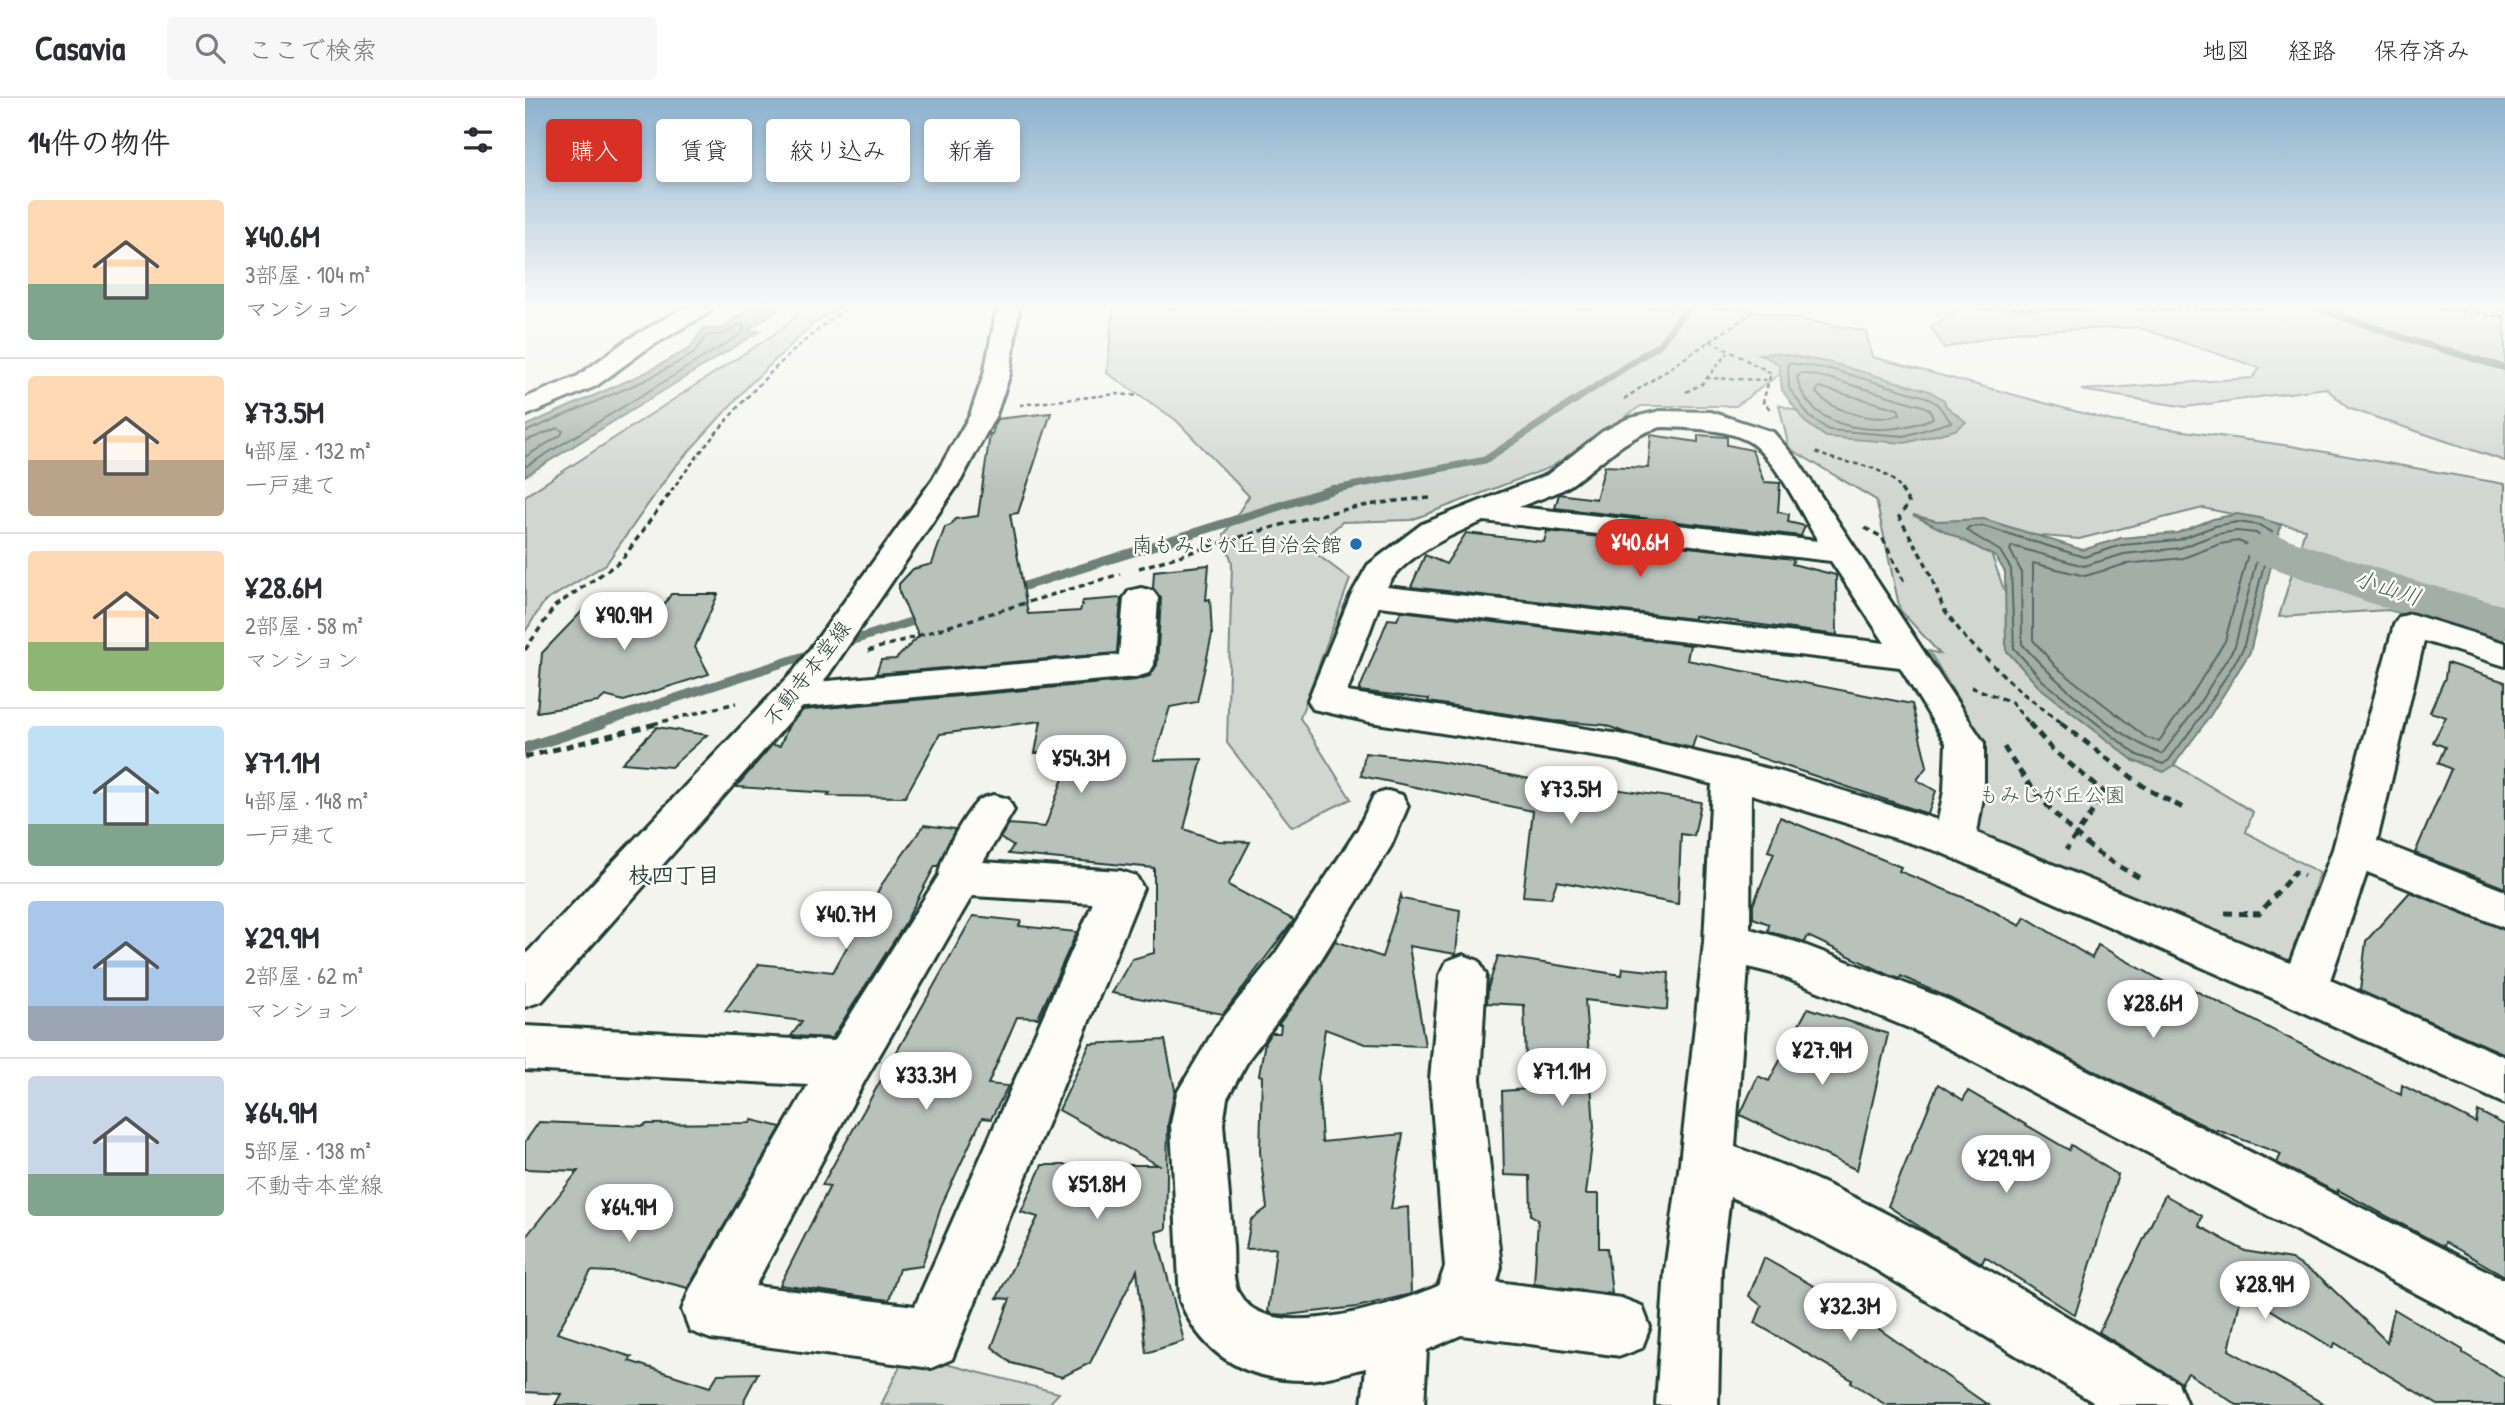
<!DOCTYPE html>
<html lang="ja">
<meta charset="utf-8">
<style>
:root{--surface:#fff;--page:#f7f7f7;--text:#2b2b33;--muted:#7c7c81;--line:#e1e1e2;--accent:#d93025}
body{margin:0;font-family:"Patrick Hand","Klee One",sans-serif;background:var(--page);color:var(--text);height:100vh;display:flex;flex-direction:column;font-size:26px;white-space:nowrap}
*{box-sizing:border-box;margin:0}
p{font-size:23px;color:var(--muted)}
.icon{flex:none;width:38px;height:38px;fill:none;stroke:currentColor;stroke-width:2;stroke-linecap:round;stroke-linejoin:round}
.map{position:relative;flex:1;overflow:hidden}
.panel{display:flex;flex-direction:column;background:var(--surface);width:525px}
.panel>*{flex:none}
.top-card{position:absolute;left:21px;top:21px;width:665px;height:63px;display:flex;gap:14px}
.price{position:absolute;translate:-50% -60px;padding:0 16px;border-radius:24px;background:#fff;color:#222;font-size:23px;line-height:46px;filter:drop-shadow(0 2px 4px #0008)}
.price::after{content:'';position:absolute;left:50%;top:42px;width:21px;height:16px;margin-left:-10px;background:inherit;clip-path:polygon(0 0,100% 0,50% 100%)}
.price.selected{background:var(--accent);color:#fff}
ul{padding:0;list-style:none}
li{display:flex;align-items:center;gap:21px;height:175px;padding:0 28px}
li+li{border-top:2px solid var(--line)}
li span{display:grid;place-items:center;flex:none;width:196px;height:140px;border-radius:7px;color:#555}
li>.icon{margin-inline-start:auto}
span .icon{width:84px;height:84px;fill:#fffc;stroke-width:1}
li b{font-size:30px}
h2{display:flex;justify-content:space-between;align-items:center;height:84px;padding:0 28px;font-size:30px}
.chip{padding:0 24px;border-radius:7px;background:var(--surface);box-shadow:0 4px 10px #0003;font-size:24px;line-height:63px}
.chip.selected{background:var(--accent);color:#fff}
header{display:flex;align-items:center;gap:42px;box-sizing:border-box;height:98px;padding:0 35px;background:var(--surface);border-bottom:2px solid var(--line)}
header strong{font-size:33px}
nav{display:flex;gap:38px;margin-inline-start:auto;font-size:24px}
.search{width:490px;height:63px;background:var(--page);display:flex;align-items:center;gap:18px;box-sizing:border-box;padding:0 24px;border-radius:7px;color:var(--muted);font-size:26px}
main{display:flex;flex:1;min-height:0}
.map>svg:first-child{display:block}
.green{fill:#d1d6d1;stroke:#788a82;stroke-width:2}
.water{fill:#a3aea7;stroke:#6e8179;stroke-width:2}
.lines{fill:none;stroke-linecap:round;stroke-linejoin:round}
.shore{stroke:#546a62;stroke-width:2}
.stream-far2{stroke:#6e8179;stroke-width:7}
.stream-far1{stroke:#6e8179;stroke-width:9}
.stream{stroke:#6e8179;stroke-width:11}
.river{fill:#a3aea7;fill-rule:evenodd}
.building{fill:#b9c1bb;stroke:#1f3d34;stroke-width:2}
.minor-casing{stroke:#1f3d34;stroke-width:6}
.secondary-casing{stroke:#1f3d34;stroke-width:6}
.path-far2{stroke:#1f3d34;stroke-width:2.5;stroke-dasharray:4.5 3.5;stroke-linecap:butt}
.path-far1{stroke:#1f3d34;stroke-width:3.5;stroke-dasharray:6 4.5;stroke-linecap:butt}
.path{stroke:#1f3d34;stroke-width:5;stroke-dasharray:8 6;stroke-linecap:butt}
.minor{fill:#fdfcf7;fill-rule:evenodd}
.secondary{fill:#fdfcf7;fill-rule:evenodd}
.poi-dot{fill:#1f6fb2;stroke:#fdfcf7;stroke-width:2.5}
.labels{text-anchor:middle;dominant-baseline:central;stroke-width:5;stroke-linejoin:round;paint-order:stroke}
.poi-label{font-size:21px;fill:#1f3d34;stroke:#fdfcf7;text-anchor:end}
.street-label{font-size:21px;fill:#1f3d34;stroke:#fdfcf7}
.park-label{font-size:21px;fill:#435c53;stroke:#fdfcf7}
.water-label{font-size:23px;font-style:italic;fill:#475f56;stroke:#fdfcf7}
.neighbourhood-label{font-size:23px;font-weight:bold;fill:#1f3d34;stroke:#fdfcf7}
</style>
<header>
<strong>Casavia</strong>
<div class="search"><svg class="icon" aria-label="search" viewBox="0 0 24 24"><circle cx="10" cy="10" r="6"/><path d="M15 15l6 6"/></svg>ここで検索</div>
<nav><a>地図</a><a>経路</a><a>保存済み</a></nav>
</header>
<main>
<section class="panel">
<h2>14件の物件<svg class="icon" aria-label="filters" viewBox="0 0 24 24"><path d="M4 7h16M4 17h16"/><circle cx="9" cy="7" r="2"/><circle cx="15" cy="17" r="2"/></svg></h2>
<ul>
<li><span style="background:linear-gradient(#ffd9b3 60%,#7fa58c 0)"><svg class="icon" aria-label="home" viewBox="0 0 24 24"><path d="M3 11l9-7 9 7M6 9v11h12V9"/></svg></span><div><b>¥40.6M</b><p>3部屋 · 104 m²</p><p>マンション</p></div></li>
<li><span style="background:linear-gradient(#ffd9b3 60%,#b9a48a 0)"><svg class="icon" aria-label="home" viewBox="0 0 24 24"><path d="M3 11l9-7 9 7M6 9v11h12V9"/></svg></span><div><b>¥73.5M</b><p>4部屋 · 132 m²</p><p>一戸建て</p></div></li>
<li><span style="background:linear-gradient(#ffd9b3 65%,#8fb573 0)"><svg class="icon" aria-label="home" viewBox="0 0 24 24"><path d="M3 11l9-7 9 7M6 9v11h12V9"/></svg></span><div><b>¥28.6M</b><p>2部屋 · 58 m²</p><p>マンション</p></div></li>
<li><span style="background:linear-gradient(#bfe0f5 70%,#7fa58c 0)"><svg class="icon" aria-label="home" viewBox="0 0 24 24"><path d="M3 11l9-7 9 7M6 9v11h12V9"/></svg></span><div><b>¥71.1M</b><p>4部屋 · 148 m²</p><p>一戸建て</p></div></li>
<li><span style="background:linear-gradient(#a9c7e8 75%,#9aa5b1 0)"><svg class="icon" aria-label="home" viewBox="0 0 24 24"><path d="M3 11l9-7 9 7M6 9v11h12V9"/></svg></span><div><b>¥29.9M</b><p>2部屋 · 62 m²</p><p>マンション</p></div></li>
<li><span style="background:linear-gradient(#c9d6e8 70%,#7fa58c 0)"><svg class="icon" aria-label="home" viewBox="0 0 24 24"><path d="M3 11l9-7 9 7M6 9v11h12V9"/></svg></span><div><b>¥64.9M</b><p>5部屋 · 138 m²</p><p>不動寺本堂線</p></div></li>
</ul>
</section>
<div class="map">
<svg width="1980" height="1307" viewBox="0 0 1980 1307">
<rect width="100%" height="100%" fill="#f4f4ef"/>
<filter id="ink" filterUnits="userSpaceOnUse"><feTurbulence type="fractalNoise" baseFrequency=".0143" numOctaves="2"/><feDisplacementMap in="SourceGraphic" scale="14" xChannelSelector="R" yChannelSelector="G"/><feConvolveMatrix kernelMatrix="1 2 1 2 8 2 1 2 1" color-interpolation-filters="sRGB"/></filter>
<g filter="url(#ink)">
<g class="green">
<path d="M278,210H314L288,226L224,287L148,371L81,466L19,504L0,534V398L260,229Z"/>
<path d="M588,210H1212L1341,233L1347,259L1587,323L1766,348L1980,386V543L1863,512L1754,519L1780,431L1678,410L1554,441L1458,433L1502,556L1608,642L1728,714L1721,734L1794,775L1763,874L1450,737L1460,646L1404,553L1415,556L1375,512L1351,402L1264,350L1254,307L1325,330L1271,264L1211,308H1116L1026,369L886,422L817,424L786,452L825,481L775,620L826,701L767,729L702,645L707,465L699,437L724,398L651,322L582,275Z"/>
<path d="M1435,210L1585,213L1593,210H1980V363L1823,310L1801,290L1661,309L1556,292L1727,280L1735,270L1612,229L1488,234L1419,250L1406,229Z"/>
<path d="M381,1256L534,1295L523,1307H356Z"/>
</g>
<g class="water">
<path d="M225,210H256L223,232L235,233L0,378V328L118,276L164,251L179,230L195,231Z"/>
<path d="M1251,255L1306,265L1404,293L1419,302L1421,308L1441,324L1430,332L1380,345L1301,339L1280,324L1257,292L1254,266L1234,256Z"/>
<path d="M1712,416L1735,420L1756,427L1725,554L1683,621L1648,668L1639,674L1609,663L1513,588L1481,552L1480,474L1471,459L1388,417L1412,423L1459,421L1558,452L1596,440L1652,435L1688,421Z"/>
</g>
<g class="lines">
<g class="shore">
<path d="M1263,265L1305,271L1401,299L1412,306L1426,324L1379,338L1304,332L1285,319L1264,290Z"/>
<path d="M1276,275L1303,280L1398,308L1405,312L1408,320C1364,340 1283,337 1272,279Z"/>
<path d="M1294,289L1373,311L1375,316C1350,326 1309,314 1291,295Z"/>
<path d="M0,334L121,282L168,256L182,237H197L214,226L219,228L218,235L0,369"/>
<path d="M0,343L33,330L38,333L36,337L0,359"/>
<path d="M1712,424L1734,427L1747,434L1718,551L1677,617L1644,662L1638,666L1612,657L1518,583L1489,550L1486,471L1475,453L1441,432L1444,429L1458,428L1559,459L1597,447L1653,442L1690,428Z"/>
<path d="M1712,433L1731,435L1737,440L1710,548L1670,612L1637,656C1594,641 1528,581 1497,546L1496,473L1485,452L1487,448L1559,468L1599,456L1655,450L1692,436Z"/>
<path d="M1713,443L1725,448L1700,543L1661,606L1634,643L1622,640L1531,569L1508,542V465L1560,478L1601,466L1658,460L1695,446Z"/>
</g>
<g class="stream-far2">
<path d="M1792,210L1879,240L1980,270"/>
<path d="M800,393L960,362L1135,246L1162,210"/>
</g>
<g class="stream-far1">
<path d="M487,492L809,391"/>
<path d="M313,547L401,519"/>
<path d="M72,626L291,554"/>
</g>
<path class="stream" d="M0,650L77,625"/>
<path class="river" d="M1745,435L1888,482L1980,508V545L1848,506L1726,462L1718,451L1726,440Z"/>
</g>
<g class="building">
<path d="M526,315L493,415L485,416L503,516L555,513L558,503L596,500L592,555L351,576L356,562L371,561L394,538L374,494V486L388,471L407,466L420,429L426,427L430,421L453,418L465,336H467L472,321Z"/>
<path d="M1126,337L1173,344V337L1202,339V347L1227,352L1239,384L1255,385L1253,414L1264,416L1263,424L1280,428L1276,438L1030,410L1034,396L1071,401L1080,368L1123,370Z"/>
<path d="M1022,433L1269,461L1267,466L1311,477L1312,537L1169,518V521L886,489L900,457L921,466L941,435L1019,444Z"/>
<path d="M684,467L681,502L685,501L687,537L672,604L645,609L629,662L677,661L659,731L693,743L725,744L703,787L769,822L698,916L587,895L607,861L629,855V770L483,756L488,748L475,740L484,726L520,729L549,651L510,655L516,623L415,636L380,699L303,698L305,695L211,689L247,647L255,648L264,627L278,612L611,582L625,578L632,567L636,500L628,490L629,473Z"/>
<path d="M146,496H193L170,549L184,576L99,603L80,598L73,604L12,614L17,555L67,503L136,512Z"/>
<path d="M876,513L1165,547L1162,562L1387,606L1402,668L1392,682L1411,693L1403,716L1171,638L1167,650L1101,635L1080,627L1029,623L903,604L904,601L834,593L863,521L872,522Z"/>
<path d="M1922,565L1980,584V790L1890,755L1926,671L1913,665L1920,649L1908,644L1921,619L1905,614L1920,580Z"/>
<path d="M132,629L182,637L146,669L97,665Z"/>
<path d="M840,655L916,664L1016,683L1017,680L1176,704L1169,738L1156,736L1153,806L1032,783L1026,800L998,798L1008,713L836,678Z"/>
<path d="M1255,719L1376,769L1374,773L1457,807L1495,828L1500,819L1567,860L1573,847L1663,897L1665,890L1876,997L1877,987L1951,1025L1953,1013L1980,1027V1178L1920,1144L1919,1149L1813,1092V1095L1752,1065L1756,1056L1692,1032V1034L1424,900L1376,878L1375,881L1364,877L1283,838L1280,844L1243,833L1244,826L1228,820V807L1249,755L1243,753Z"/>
<path d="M399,727L430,731L413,768H410L379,827L307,940L266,938L277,923L200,913L234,866L308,874L357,786Z"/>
<path d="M1885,794L1980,832V956L1835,893L1841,843Z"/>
<path d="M876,797L877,801L935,812L931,856L884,848L900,948L840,946L800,931L793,980L797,1044L878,1036L866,1111L883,1109L886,1196L832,1209L761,1217L748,1216L743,1214L751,1150L721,1151L726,1122L742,1110L735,1054L737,978L734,977L740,944L746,935H755L756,927H753L784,886L810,843L857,859Z"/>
<path d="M448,818L496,823L494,828L552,834L513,920L492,919L463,986L483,988L466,1021L457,1020L417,1106L397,1168L374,1171L364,1202L255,1187L305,1088L297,1087Z"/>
<path d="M973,858L1097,877L1098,870L1144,875L1142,912L1060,902L1069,1029L1061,1096H1074V1150H1082L1087,1196L1009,1186L1013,1122L1006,1117L1005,1078L979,1077L977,993L1002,991L999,907L962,905L963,890Z"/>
<path d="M1283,910L1363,936L1332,1072L1215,1017L1233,978L1244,983Z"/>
<path d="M640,942L650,992L643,1026L641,1131L631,1134L659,1243L621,1255L612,1172L565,1265L537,1279L486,1265L467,1249L485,1201L472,1200L513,1119L496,1114L517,1067H633L534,1012L565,946Z"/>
<path d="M1413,986L1438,1002L1443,993L1544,1052L1546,1047L1593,1077L1550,1217L1460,1159L1457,1165L1407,1137L1363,1108Z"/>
<path d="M227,1022L256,1029L163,1190L104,1175L66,1173L32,1235L107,1259L104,1263L185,1289L193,1276L233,1275L220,1300L219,1307H30L36,1296L0,1294V1140L53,1073L0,1071V1044L14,1024L119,1028L120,1026L225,1025Z"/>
<path d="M1640,1097L1677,1118L1674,1128L1720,1153L1766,1161L1796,1180L1862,1244L1869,1211L1938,1252V1255L1980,1280V1307H1913L1810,1245L1808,1250L1717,1194L1704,1252L1801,1307H1712L1663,1275L1656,1285L1574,1234Z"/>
<path d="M1239,1160L1308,1199L1463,1307H1361L1326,1284L1327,1282L1230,1225L1237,1208L1224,1198Z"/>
</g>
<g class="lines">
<g class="minor-casing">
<g id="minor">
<path d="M158,210H186L183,215L120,252L71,288L0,318V300L53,278L102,242Z"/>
<path d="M1135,313L1186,314L1248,334L1272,362L1459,645V693L1452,735L1765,865L1808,751L1869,527L1874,519L1886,516L1980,545V568L1899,543L1852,743L1980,793V830L1842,774L1805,882L1980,959V1006L1761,906L1415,754L1226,696L1225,831L1274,845L1423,902L1980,1182V1242L1389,932L1251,876L1223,869L1210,1049C1367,1105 1509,1201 1653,1285L1662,1307H1573L1340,1165L1235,1111L1205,1099L1196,1172L1193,1307H1131L1140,1172L1155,1065L1179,844L1187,686L1094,662L845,624L788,611L783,602L826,497L843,467L897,426L1022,377L1077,334L1102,321ZM1136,329C1161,330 1210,330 1230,348C1257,372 1274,412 1293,443L994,409C1010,402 1030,397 1044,388C1075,367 1098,339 1136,329ZM959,423L1306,463L1360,545L862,489C877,459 929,435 959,423ZM854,508L1375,569L1421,645L1419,693L1413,722L1257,674L1094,636L822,594Z"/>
<path d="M616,490L628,493L633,500L629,567L624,575L611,579L269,610L256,607L251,598L256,589L269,586L594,557L599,500L604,493Z"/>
<path d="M863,693L877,697L883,708L866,748L782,884L725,959L702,1000L698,1026C701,1067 705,1107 708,1148C709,1161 707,1179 712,1191C735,1251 871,1206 913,1188L920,1169L905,981L915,877L922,863L938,857L954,863L961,877L955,981L976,1169L972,1184L1096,1200L1117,1208L1125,1229L1117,1250L1096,1258L936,1237L902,1252L899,1307H837L841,1270C822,1274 802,1281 783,1282C723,1283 678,1259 655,1203L646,1026L652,995L691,929L750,856L833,731L849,697Z"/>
<path d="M469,697L483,701L489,712L458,764L596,773L611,778L618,790L427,1261L406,1270L186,1241L165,1233L157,1212L165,1191L283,987L0,972V928L309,943L414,777C416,757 439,718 453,703C457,700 464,698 469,697ZM447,798L568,805L390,1208L230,1188L340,982Z"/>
</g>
</g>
<g class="secondary-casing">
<path id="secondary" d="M472,210H494L485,276L471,317L436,382L295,589L17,903L0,909V857L269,573L408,381L445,317L459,276Z"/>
</g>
<g class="path-far2">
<path d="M1487,210H1560"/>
<path d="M1612,210L1631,213L1695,210"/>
<path d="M1912,210L1980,219"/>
<path d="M1185,243L1246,275L1238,304L1246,312"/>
<path d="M1181,280L1243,282"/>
<path d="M1161,294L1177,286L1203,255"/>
<path d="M1099,301L1234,210"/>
<path d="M495,307L591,296L616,298"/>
<path d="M1291,354C1321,370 1357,361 1377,393"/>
<path d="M146,393C196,325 253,258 322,210"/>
</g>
<g class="path-far1">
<path d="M1376,391L1384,405L1374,419L1402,468L1418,510L1441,541L1495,593L1538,626"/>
<path d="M1340,430L1357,439L1380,486"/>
<path d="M614,470C710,442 806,405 907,400"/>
<path d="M0,552L30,508L96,463L148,391"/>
<path d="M343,553L595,476"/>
<path d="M1446,589L1486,604L1505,626"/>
<path d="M128,626L211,605"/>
</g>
<g class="path">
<path d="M1504,625L1527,651L1580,695L1541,752"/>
<path d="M1536,625L1622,691L1660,711"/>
<path d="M1479,649C1500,685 1539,730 1573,755C1586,764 1601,772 1615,780"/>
<path d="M0,659L135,625"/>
<path d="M1700,815L1734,816L1770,774L1779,778"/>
</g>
<use href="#minor" class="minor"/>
<use href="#secondary" class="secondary"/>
</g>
</g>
<linearGradient id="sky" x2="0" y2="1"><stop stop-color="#8cb2ce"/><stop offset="0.53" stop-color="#fafaf8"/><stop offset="1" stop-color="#fafaf8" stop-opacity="0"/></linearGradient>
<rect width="1980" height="393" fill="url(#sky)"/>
<circle class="poi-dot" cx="831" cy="446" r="7"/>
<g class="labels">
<g class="poi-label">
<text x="817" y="446">南もみじが丘自治会館</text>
</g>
<g class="street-label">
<text transform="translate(282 575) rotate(-52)">不動寺本堂線</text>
</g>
<g class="park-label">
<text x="1527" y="696">もみじが丘公園</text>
</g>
<g class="water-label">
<text transform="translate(1863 489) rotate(18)">小山川</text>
</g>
<g class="neighbourhood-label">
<text x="149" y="776">枝四丁目</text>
</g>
</g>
</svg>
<b class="price selected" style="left:1115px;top:481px">¥40.6M</b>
<b class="price" style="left:99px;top:554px">¥90.9M</b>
<b class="price" style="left:556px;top:697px">¥54.3M</b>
<b class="price" style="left:1046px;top:728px">¥73.5M</b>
<b class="price" style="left:321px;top:853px">¥40.7M</b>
<b class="price" style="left:1628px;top:942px">¥28.6M</b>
<b class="price" style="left:1297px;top:989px">¥27.9M</b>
<b class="price" style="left:1037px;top:1010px">¥71.1M</b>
<b class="price" style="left:401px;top:1014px">¥33.3M</b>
<b class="price" style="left:1481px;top:1097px">¥29.9M</b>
<b class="price" style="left:572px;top:1123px">¥51.8M</b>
<b class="price" style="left:104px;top:1146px">¥64.9M</b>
<b class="price" style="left:1740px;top:1223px">¥28.9M</b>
<b class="price" style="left:1325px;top:1245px">¥32.3M</b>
<div class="top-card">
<a class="chip selected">購入</a>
<a class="chip">賃貸</a>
<a class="chip">絞り込み</a>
<a class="chip">新着</a>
</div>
</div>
</main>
